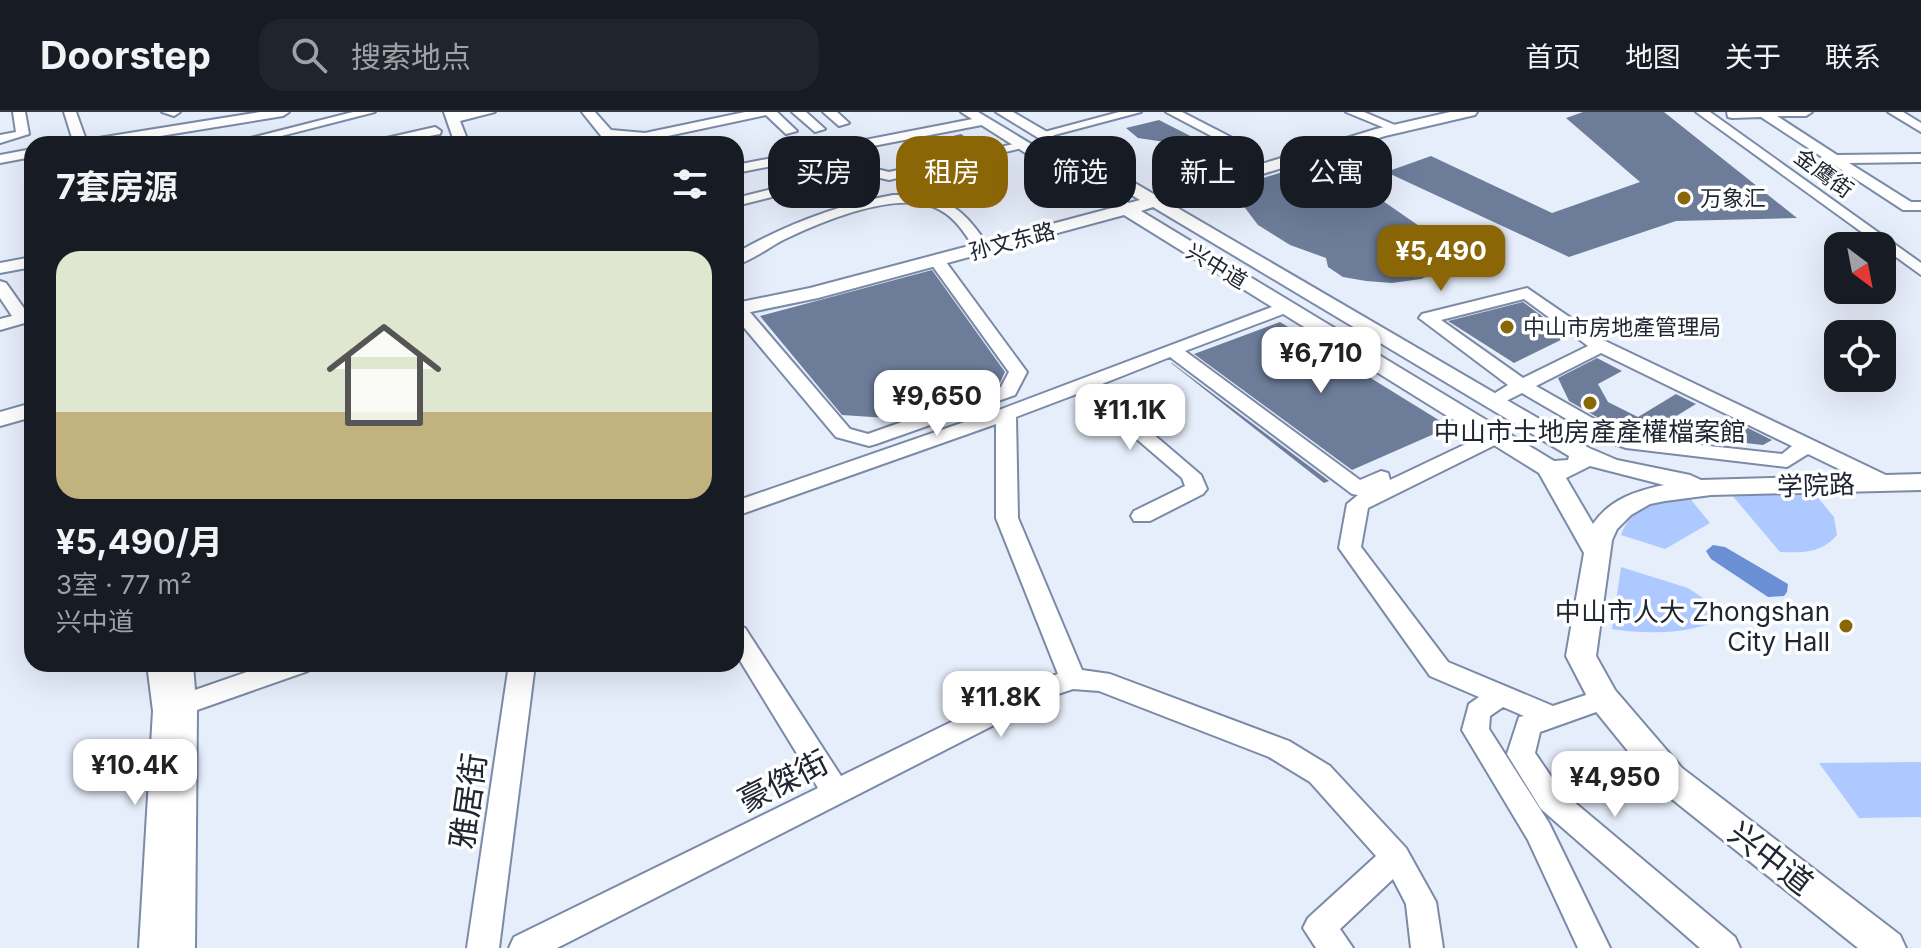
<!DOCTYPE html>
<html lang="zh">
<meta charset="utf-8">
<style>
:root{--surface:#171b24;--page:#20242c;--text:#f1f3f6;--muted:#9ea1a6;--line:#363941;--accent:#8b6607}
body{margin:0;font-family:Inter,"Noto Sans SC",sans-serif;background:var(--page);color:var(--text);height:100vh;display:flex;flex-direction:column;font-size:30px;white-space:nowrap}
*{box-sizing:border-box;margin:0}
p{font-size:26px;color:var(--muted)}
.icon{flex:none;width:44px;height:44px;fill:none;stroke:currentColor;stroke-width:2;stroke-linecap:round;stroke-linejoin:round}
.map{position:relative;flex:1;overflow:hidden}
.sheet{position:absolute;left:24px;top:24px;width:720px;height:536px;display:flex;flex-direction:column;background:var(--surface);border-radius:24px;box-shadow:0 8px 32px #0002}
.sheet>*{flex:none}
.top-card{position:absolute;left:768px;top:24px;width:760px;height:72px;display:flex;gap:16px}
.needle{width:52px;rotate:148deg}
.controls{position:absolute;left:1824px;top:120px;display:grid;gap:16px}
.controls a{display:grid;place-items:center;width:72px;height:72px;border-radius:16px;background:var(--surface);box-shadow:0 8px 32px #0002;font-size:40px}
.price{position:absolute;translate:-50% -68px;padding:0 18px;border-radius:16px;background:#fff;color:#222;font-size:26px;line-height:52px;filter:drop-shadow(0 2px 4px #0008)}
.price::after{content:'';position:absolute;left:50%;top:48px;width:24px;height:18px;margin-left:-12px;background:inherit;clip-path:polygon(0 0,100% 0,50% 100%)}
.price.on{background:var(--accent);color:#fff}
ul{padding:0;list-style:none}
li{display:grid;align-content:center;gap:16px;height:424px;padding:0 32px}
li span{display:grid;place-items:center;height:248px;border-radius:24px;color:#555}
li>.icon{margin-inline-start:auto}
span .icon{width:144px;height:144px;fill:#fffc;stroke-width:1}
li b{font-size:34px}
h2{display:flex;justify-content:space-between;align-items:center;height:96px;padding:0 32px;font-size:34px}
.pill{padding:0 28px;border-radius:24px;background:var(--surface);box-shadow:0 8px 32px #0002;font-size:28px;line-height:72px}
.pill.on{background:var(--accent);color:#fff}
header{display:flex;align-items:center;gap:48px;box-sizing:border-box;height:112px;padding:0 40px;background:var(--surface);border-bottom:2px solid var(--line)}
header strong{font-size:38px}
nav{display:flex;gap:44px;margin-inline-start:auto;font-size:28px}
.search{width:560px;height:72px;background:var(--page);display:flex;align-items:center;gap:20px;box-sizing:border-box;padding:0 28px;border-radius:24px;color:var(--muted);font-size:30px}
.map>svg:first-child{display:block}
.green{fill:#adc9ff}
.water{fill:#6b8fd5}
.building{fill:#6d7c99}
.lines{fill:none;stroke-linecap:round;stroke-linejoin:round}
.minor-casing{stroke:#7a8aa7;stroke-width:4}
.major-casing{stroke:#7a8aa7;stroke-width:4}
.minor{fill:#fff;fill-rule:evenodd}
.major{fill:#fff;fill-rule:evenodd}
.poi-dot{fill:#8b6607;stroke:#fff;stroke-width:3}
.labels{text-anchor:middle;dominant-baseline:central;stroke-width:7;stroke-linejoin:round;paint-order:stroke}
.far-street-label{font-size:22px;fill:#202632;stroke:#fff}
.far-poi-label{font-size:22px;fill:#202632;stroke:#fff;text-anchor:start}
.poi-label{font-size:26px;fill:#202632;stroke:#fff}
.street-label{font-size:26px;fill:#202632;stroke:#fff}
.near-street-label{font-size:32px;fill:#202632;stroke:#fff}
</style>
<header>
<strong>Doorstep</strong>
<div class="search"><svg class="icon" aria-label="search" viewBox="0 0 24 24"><circle cx="10" cy="10" r="6"/><path d="M15 15l6 6"/></svg>搜索地点</div>
<nav><a>首页</a><a>地图</a><a>关于</a><a>联系</a></nav>
</header>
<div class="map">
<svg width="1921" height="836" viewBox="0 0 1921 836">
<rect width="100%" height="100%" fill="#e7eefb"/>
<g class="green">
<path d="M1814,381L1834,405L1837,423C1822,441 1802,441 1780,440L1731,382Z"/>
<path d="M1688,384L1710,411L1665,437L1621,423C1631,393 1661,389 1688,384Z"/>
<path d="M1621,455L1688,476L1730,504C1693,522 1652,523 1612,517Z"/>
<path d="M1921,650V705L1859,706L1819,651Z"/>
</g>
<path class="water" d="M1713,433L1725,435L1788,472L1787,480L1784,484L1768,485L1711,447L1706,439Z"/>
<g class="building">
<path d="M1583,0H1664L1797,106L1676,109L1569,145L1386,60L1431,44L1552,101L1640,70L1566,6Z"/>
<path d="M1159,8L1214,36L1188,43L1165,30L1138,26L1126,16Z"/>
<path d="M961,22L982,36L952,43L932,29Z"/>
<path d="M1305,53L1357,71L1422,116L1417,129L1442,138L1449,149L1442,158L1421,167L1392,171L1366,169L1343,165L1328,155L1326,146L1290,133L1258,113L1242,92L1241,73Z"/>
<path d="M932,158L1005,260L999,273L902,307L842,303L760,204Z"/>
<path d="M1523,190L1569,224L1514,251L1448,209Z"/>
<path d="M1280,210L1450,315L1352,358L1194,242Z"/>
<path d="M1597,246L1622,259L1598,272L1608,290L1638,305L1676,282L1696,292L1673,306L1742,313L1772,328L1763,333L1616,316L1569,289L1558,266Z"/>
<path d="M1171,251H1172L1329,369L1324,371Z"/>
</g>
<g class="lines">
<g class="minor-casing">
<g id="minor">
<path d="M13,0H25L29,22L0,31V23L16,20Z"/>
<path d="M64,0H76L86,28L260,0H289L283,4L111,32H74Z"/>
<path d="M162,0H180L174,4Z"/>
<path d="M353,0H375L250,32H227Z"/>
<path d="M444,0H495L460,9L469,32H455Z"/>
<path d="M582,0H595L611,18L645,21L745,0H777L797,19L786,22L766,3L649,28L644,32H629L633,28L602,25Z"/>
<path d="M792,0H806L825,17L815,20Z"/>
<path d="M823,0H837L849,11L839,14Z"/>
<path d="M1119,0H1141L1043,26L1037,22Z"/>
<path d="M1166,0H1182L1246,33L1234,36Z"/>
<path d="M1346,0H1364L1402,16L1392,19Z"/>
<path d="M1696,0H1710L1921,151V163Z"/>
<path d="M1727,0H1812L1806,4H1777L1837,43L1921,42V50L1849,51L1911,90H1921V98H1903L1761,5L1732,6L1728,5Z"/>
<path d="M1888,0H1903L1921,11V20Z"/>
<path d="M983,5L987,6V12L847,39L868,55L889,60L1023,30L1030,34L889,68L863,62L736,94V86L853,57L834,42L736,61V53Z"/>
<path d="M435,15L441,19L440,22L387,32H360Z"/>
<path d="M32,37V45L0,51V43Z"/>
<path d="M893,83C940,82 960,91 986,131L983,134H973C964,120 955,106 940,98C900,76 823,109 785,127C769,135 753,148 736,153V141C785,113 837,93 893,83Z"/>
<path d="M937,144L943,146L1027,260L1015,283L876,332L869,334L836,325L736,206V191L743,192L850,317L868,322L1001,275L1009,260L929,149Z"/>
<path d="M32,145V155L0,161V151Z"/>
<path d="M0,169L6,171L28,202L31,206L28,210L0,218V207L12,204L0,186Z"/>
<path d="M1527,176L1603,228L1892,366L1895,371L1892,376H1878L1808,342L1787,355L1626,336L1601,327L1522,281L1500,292H1486L1484,288L1508,273L1419,206L1422,202ZM1524,187L1588,234L1523,266L1441,208ZM1601,241L1792,334L1782,342L1636,326L1615,319L1536,274Z"/>
<path d="M1285,190L1293,195L1291,199L1185,239L1360,368L1381,359L1388,361L1390,368L1489,321H1503L1506,325L1503,329L1368,396L1361,435L1448,550L1553,594L1604,577L1613,580L1617,587L1613,594L1540,620L1535,641L1561,679L1735,825L1740,836H1700L1541,697L1507,642L1519,605L1524,604L1503,595L1490,604L1489,617L1549,711L1610,836H1578L1528,728L1462,618L1469,592L1479,585L1430,564L1339,436L1347,392L1358,383L1352,382L1170,245L1097,274L1201,363L1207,377L1203,382L1150,409H1134L1131,404L1134,399L1185,374L1182,366L1082,280L1016,305L1018,406L1082,558L1110,562L1289,629L1330,654L1406,736L1436,790L1443,836H1411L1406,792L1393,767L1340,817L1353,836H1316L1303,816L1308,806L1376,744L1310,670L1269,645L1099,579L1073,577L1049,585L557,836H509L514,825L818,676L736,542V513L745,516L841,664L1031,571L1058,562L996,406V312L736,404V389L999,298Z"/>
<path d="M147,552H193L195,578L270,552H312L308,559L197,598L195,836H139L153,599Z"/>
<path d="M509,552H535L499,836H467Z"/>
</g>
</g>
<g class="major-casing">
<g id="major">
<path d="M961,0H978L1129,91L1140,88L996,0H1013L1157,84L1376,17L1450,0H1477L1475,3L1385,24L1169,91L1589,336L1617,348L1690,363L1701,368L1921,362V378L1711,383L1665,389L1650,392L1631,403L1617,417L1612,428L1596,544L1615,578L1682,656L1900,823L1906,836H1858L1658,676L1593,596L1566,544L1584,441L1539,361L1124,103L818,186L736,203V191L810,176L1112,96ZM1153,95L1569,344L1568,348L1554,349L1141,99ZM1590,354L1664,373C1636,379 1610,387 1593,412L1566,366Z"/>
<path d="M32,291V305L0,314V300Z"/>
</g>
</g>
<use href="#minor" class="minor"/>
<use href="#major" class="major"/>
</g>
<g class="poi-dot">
<circle cx="1684" cy="86" r="8"/>
<circle cx="1507" cy="215" r="8"/>
<circle cx="1590" cy="291" r="8"/>
<circle cx="1846" cy="514" r="8"/>
</g>
<g class="labels">
<g class="far-street-label">
<text transform="translate(1824 61) rotate(36)">金鹰街</text>
<text transform="translate(1012 129) rotate(-15)">孙文东路</text>
<text transform="translate(1217 154) rotate(31)">兴中道</text>
</g>
<g class="far-poi-label">
<text x="1700" y="86">万象汇</text>
<text x="1523" y="215">中山市房地產管理局</text>
</g>
<g class="poi-label">
<text x="1590" y="319">中山市土地房產產權檔案館</text>
<text x="1830" y="499" text-anchor="end">中山市人大 Zhongshan<tspan x="1830" dy="30">City Hall</tspan></text>
</g>
<g class="street-label">
<text transform="translate(1816 373) rotate(-2)">学院路</text>
</g>
<g class="near-street-label">
<text transform="translate(783 669) rotate(-27)">豪傑街</text>
<text transform="translate(468 689) rotate(-82)">雅居街</text>
<text transform="translate(1771 746) rotate(38)">兴中道</text>
</g>
</g>
</svg>
<div class="controls">
<a><svg class="needle" viewBox="-14 -14 28 28"><path d="M0-13l5 13h-10z" fill="#e53935"/><path d="M0 13l5-13h-10z" fill="#9ea1a6"/></svg></a>
<a><svg class="icon" aria-label="locate" viewBox="0 0 24 24"><circle cx="12" cy="12" r="6"/><path d="M12 2v4M12 18v4M2 12h4M18 12h4"/></svg></a>
</div>
<b class="price on" style="left:1441px;top:181px">¥5,490</b>
<b class="price" style="left:1321px;top:283px">¥6,710</b>
<b class="price" style="left:937px;top:326px">¥9,650</b>
<b class="price" style="left:1130px;top:340px">¥11.1K</b>
<b class="price" style="left:1001px;top:627px">¥11.8K</b>
<b class="price" style="left:135px;top:695px">¥10.4K</b>
<b class="price" style="left:1615px;top:707px">¥4,950</b>
<div class="top-card">
<a class="pill">买房</a>
<a class="pill on">租房</a>
<a class="pill">筛选</a>
<a class="pill">新上</a>
<a class="pill">公寓</a>
</div>
<section class="sheet">
<h2>7套房源<svg class="icon" aria-label="filters" viewBox="0 0 24 24"><path d="M4 7h16M4 17h16"/><circle cx="9" cy="7" r="2"/><circle cx="15" cy="17" r="2"/></svg></h2>
<ul>
<li><span style="background:linear-gradient(#dfe7d0 65%,#c2b280 0)"><svg class="icon" aria-label="home" viewBox="0 0 24 24"><path d="M3 11l9-7 9 7M6 9v11h12V9"/></svg></span><div><b>¥5,490/月</b><p>3室 · 77 m²</p><p>兴中道</p></div></li>
</ul>
</section>
</div>
